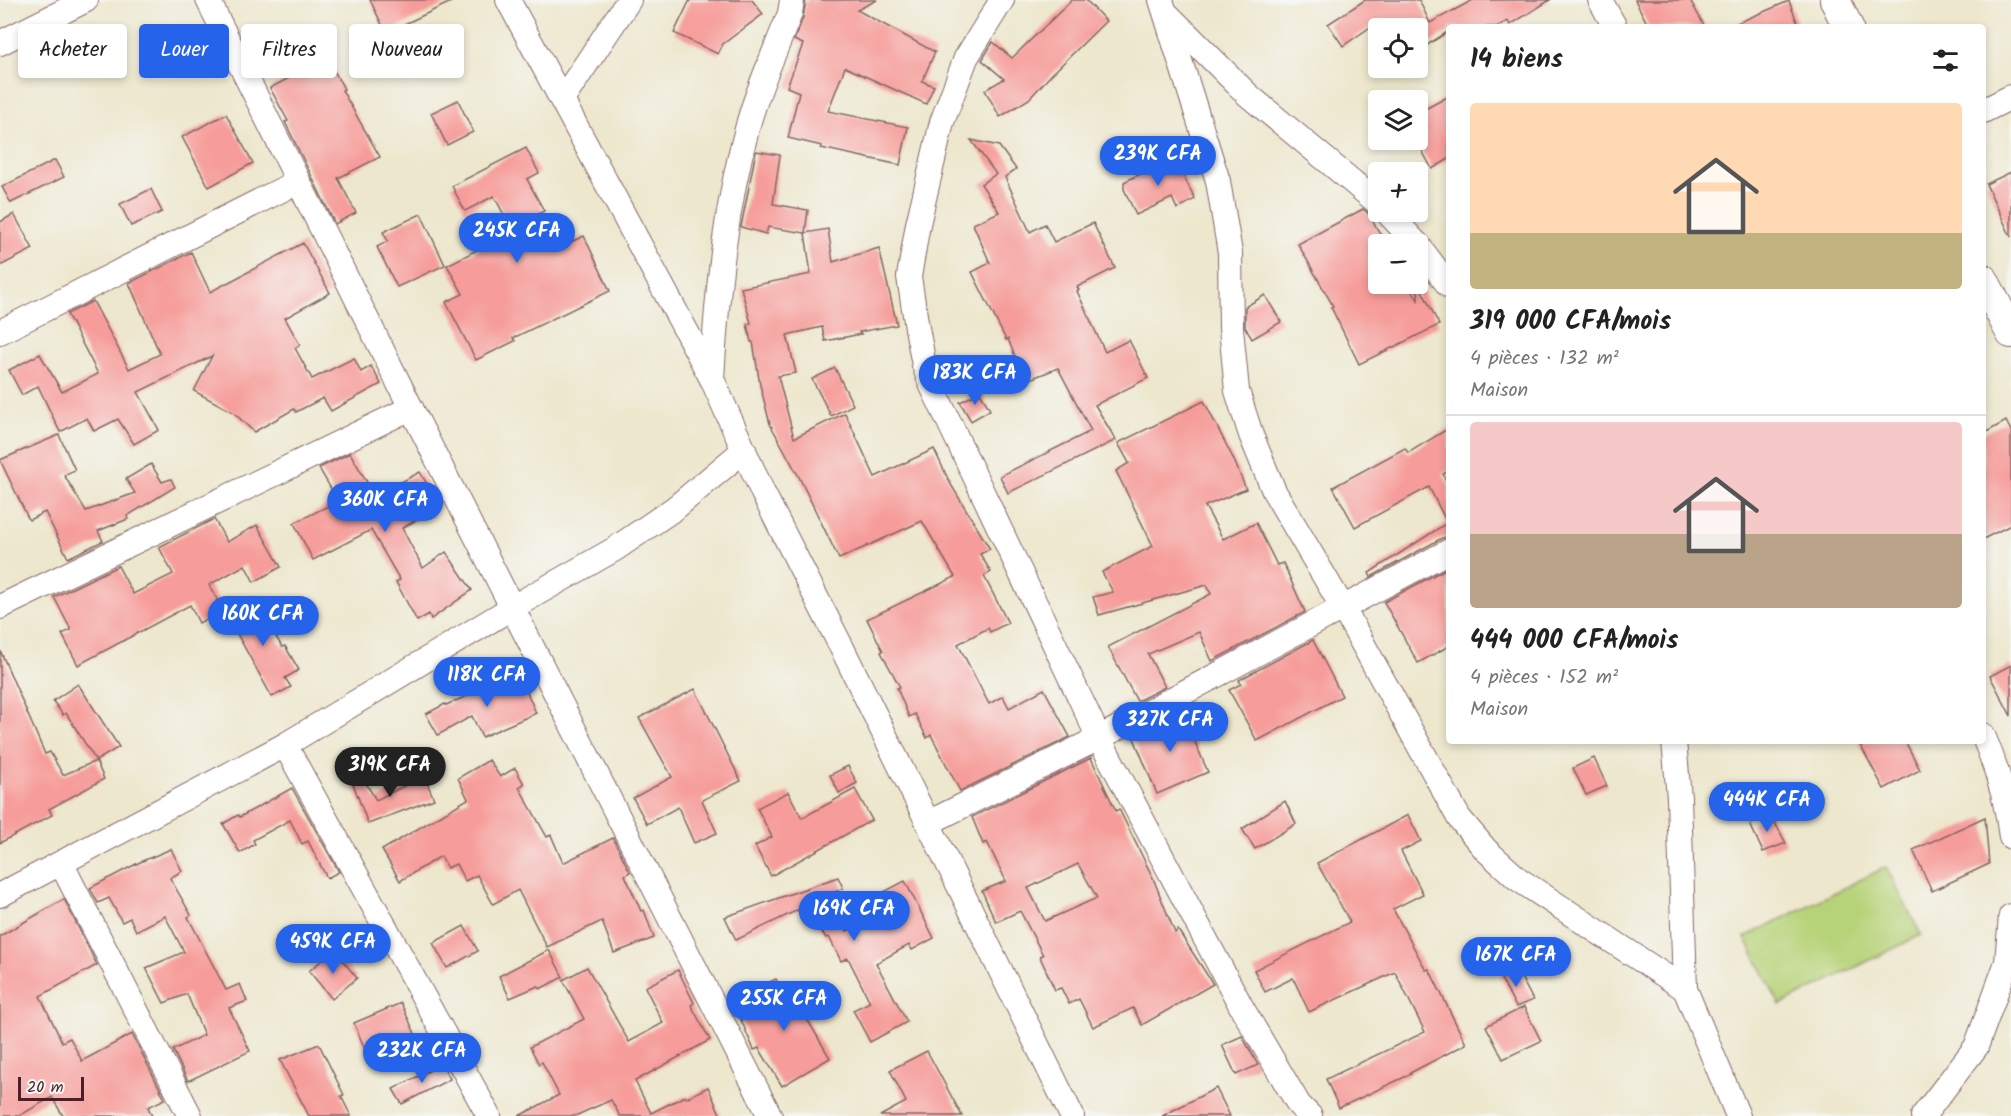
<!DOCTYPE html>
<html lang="fr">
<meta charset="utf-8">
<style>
:root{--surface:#fff;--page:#f6f6f6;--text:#222;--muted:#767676;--line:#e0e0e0;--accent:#2563eb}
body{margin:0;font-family:Kalam,sans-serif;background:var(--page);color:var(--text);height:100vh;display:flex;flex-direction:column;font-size:22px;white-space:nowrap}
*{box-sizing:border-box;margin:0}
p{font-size:20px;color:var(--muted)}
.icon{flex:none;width:33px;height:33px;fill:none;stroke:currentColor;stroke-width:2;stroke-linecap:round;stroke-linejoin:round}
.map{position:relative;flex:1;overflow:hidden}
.drawer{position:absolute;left:1446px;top:24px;width:540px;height:720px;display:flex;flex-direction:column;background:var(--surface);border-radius:6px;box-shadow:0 3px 9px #0003}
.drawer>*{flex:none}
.guide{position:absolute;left:18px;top:24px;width:570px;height:54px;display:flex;gap:12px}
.tools{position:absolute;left:1368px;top:18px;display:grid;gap:12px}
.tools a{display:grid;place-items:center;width:60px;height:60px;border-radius:6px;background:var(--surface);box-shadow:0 3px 9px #0003;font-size:30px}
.scale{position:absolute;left:18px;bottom:15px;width:66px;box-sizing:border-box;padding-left:6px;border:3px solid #4a1f2b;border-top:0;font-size:16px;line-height:21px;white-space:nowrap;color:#4a1f2b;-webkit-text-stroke:4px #f6f6f2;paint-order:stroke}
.price{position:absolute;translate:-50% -51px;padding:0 14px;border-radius:21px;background:var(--accent);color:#fff;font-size:20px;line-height:39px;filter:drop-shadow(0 2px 3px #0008)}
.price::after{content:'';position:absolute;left:50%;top:36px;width:18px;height:14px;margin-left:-9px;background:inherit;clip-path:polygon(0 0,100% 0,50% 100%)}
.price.active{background:#222;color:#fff}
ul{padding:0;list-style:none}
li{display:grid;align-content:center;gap:12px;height:318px;padding:0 24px}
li+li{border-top:2px solid var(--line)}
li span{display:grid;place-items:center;height:186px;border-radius:6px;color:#555}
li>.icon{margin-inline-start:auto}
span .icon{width:108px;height:108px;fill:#fffc;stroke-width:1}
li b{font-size:26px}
h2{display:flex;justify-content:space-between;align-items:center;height:72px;padding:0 24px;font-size:26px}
.tag{padding:0 21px;border-radius:6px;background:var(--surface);box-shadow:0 3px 9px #0003;font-size:21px;line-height:54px}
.tag.active{background:var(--accent);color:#fff}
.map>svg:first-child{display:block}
.green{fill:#b7d379;stroke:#807952;stroke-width:1.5}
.building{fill:#f69c9a;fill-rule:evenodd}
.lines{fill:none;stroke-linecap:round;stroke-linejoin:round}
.minor-casing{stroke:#836564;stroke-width:26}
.tertiary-casing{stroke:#836564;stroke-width:32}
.minor{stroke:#fff;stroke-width:24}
.tertiary{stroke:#fff;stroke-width:30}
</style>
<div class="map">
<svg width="2011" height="1116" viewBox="0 0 2011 1116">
<rect width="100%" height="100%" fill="#f6f6f2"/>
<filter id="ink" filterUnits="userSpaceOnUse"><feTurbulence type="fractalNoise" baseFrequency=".0167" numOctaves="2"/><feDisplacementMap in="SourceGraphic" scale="12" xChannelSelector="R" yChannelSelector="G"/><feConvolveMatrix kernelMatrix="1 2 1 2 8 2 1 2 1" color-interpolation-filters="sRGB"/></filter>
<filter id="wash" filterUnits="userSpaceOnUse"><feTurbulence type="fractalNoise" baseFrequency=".008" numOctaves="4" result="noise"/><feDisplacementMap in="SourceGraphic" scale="24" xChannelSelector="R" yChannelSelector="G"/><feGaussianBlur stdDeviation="1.35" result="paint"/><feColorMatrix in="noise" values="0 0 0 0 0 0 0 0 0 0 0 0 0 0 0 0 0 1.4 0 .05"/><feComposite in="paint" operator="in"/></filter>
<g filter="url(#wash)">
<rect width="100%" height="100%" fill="#ede7cd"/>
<path class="green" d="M1886,867L1921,935L1780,1005L1745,937Z"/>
<g id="blocks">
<g class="building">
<path d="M370,0H455L386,33Z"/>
<path d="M690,0H752L763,14L723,44L718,54L674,33Z"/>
<path d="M806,0H877L857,10L935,52L922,81L934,86L926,104L845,67L828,111L908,127L900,165L821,148L822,146L788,138L799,92L787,87L803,44L794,40L803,18Z"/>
<path d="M1072,0H1086L1106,21L1051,75L1029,99L1000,117L985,90L1004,79L982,60L993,42L1012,58Z"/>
<path d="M1365,0H1419L1430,23L1473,0H1550L1510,25L1508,21L1496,27H1449V31L1418,51V28H1369L1343,46L1328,24Z"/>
<path d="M1635,0H1690L1705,27H1649Z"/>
<path d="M1789,1L1799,27H1728Z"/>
<path d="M327,58L344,89L342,90L380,157L338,178L356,213L335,224L285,122L288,121L270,88Z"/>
<path d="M1449,96V159L1432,169L1418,143V113Z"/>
<path d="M458,100L473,132L447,145L431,113Z"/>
<path d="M226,114L253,163L209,187L182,137Z"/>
<path d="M971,140L999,146L1016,169L1005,177L1030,232L1045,224L1054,242L1093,223L1115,268L1077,287L1079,290L1077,291L1105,352L1129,340L1148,378L1095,405L1116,440L1008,493L1000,476L1091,431L1058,368L1025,381L1008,339L1006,340L972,272L990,263L973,224L999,212L981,184L996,174Z"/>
<path d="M526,148L539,173L527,179L544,211L536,215L553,250L584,236L610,291L513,338L515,341L476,360L446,302L463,294L447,265L513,232L494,196L465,211L452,186Z"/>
<path d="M756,151L780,155L773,204L808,210L805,233L768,227L766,234L741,227Z"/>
<path d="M1174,157L1195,199L1177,209L1172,198L1136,215L1124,189V182Z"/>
<path d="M55,160L64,177L11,203L2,187Z"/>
<path d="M2011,172V237L1986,184Z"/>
<path d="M151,189L162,212L131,226L120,204Z"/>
<path d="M1363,209L1368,213L1386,244H1378V284H1408L1418,300V282L1439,325L1359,364L1331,307L1333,306L1298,244Z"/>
<path d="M14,214L33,249L0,266V222Z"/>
<path d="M421,214L445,265L397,287L377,247L388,241L383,232Z"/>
<path d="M828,229L833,262L879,248L897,325L859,332L861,334L825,341L822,327L787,335L796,373L778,376L794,438L845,413L875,477L934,449L950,483L990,549L980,554L991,572L984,576L1008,623L990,632L988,628L958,644L989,704L1003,696L1009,708L1044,689L1070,737L960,791L931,735L927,738L915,714L909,717L897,688L900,687L881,652L883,651L867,619L955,577L922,521L839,559L799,477L770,424L760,385L753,342H751L747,324L751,323L741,288L811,274L805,233Z"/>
<path d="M303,243L330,293L285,318L300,345L295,348L312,379L354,358L361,372L371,366L381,384L331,411L323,398L296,412L294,409L254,432L233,412L194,391L212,356L138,392L159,430L134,444L118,419L94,431L87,418L60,432L38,386L22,395L9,370L40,354L62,392L98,374L67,314L93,301L129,369L160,354L129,283L191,252L210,292Z"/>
<path d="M1265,295L1281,322L1252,339L1245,327V307Z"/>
<path d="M835,368L853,405L831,416L812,379Z"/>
<path d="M980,392L990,410L971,421L960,402Z"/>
<path d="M1204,401L1234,460L1246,489L1205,506L1223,539L1256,523L1277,565L1283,563L1305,612L1212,661L1199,632L1148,654L1165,687L1137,701L1108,647L1211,594L1207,585L1099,615L1093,597L1113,592L1102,572L1153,546L1116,471L1129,463L1118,443Z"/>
<path d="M2006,421L2011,431V525L1983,539V434Z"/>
<path d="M1449,428V471L1443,474L1449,486V537L1442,538L1371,577L1369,573L1447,523L1429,487L1355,527L1333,487L1405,448L1408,453Z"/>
<path d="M59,435L75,470L64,475L86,511L135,493L126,479L151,464L162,482L171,479L175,487L127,516L128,519L98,531L103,541L68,558L45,512L29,520L0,460Z"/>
<path d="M350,453L375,496L420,472L440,507L402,528L423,568L446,552L472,590L431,619L429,614L417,621L396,582L400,580L371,530L313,560L294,523L338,501L319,468Z"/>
<path d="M214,519L227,542L257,525L281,567L254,582L245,565L209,585L223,610L199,623L190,605L78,665L62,634L71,630L54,597L118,566L133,594L173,574L159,547Z"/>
<path d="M1449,567V646L1418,663L1384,602Z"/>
<path d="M254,598L282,647L285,646L299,670L285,678L291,687L272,697L226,614Z"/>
<path d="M1313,640L1342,696L1257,741L1229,690L1241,684L1239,680Z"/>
<path d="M0,650L45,754L50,752L63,775L96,761L104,779L49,809L52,815L0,843Z"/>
<path d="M2011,665V716L1990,676Z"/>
<path d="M519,674L536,713L482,737L472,716L438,735L426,714L445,704L446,705Z"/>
<path d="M78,684L119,747L96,761L66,713L63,715L53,701Z"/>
<path d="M695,689L741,781L702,800L717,833L694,843L678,807L647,824L633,798L672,777L639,718Z"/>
<path d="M1181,710L1208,772L1157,794L1133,736Z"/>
<path d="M1858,741H1905L1920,770L1884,789Z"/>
<path d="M1091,758L1116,811L1119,809L1153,878L1175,933L1178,930L1213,984L1142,1025L1133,1008L1093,1027L1079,999L1069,1004L1061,988L1055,990L1040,957L1043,955L1020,911L996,922L982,891L1006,881L987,842L983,844L972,817ZM1078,864L1097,898L1045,921L1028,888Z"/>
<path d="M1594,758L1607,786L1586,795L1573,768Z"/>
<path d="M489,760L500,777L515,768L524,784L519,787L547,837L551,835L563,863L613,838L630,872L625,875L641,911L644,910L654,938L614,953L602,921L547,947L518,890L493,904L477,875L465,881L456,864L447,868L441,856L400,881L382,850L468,799L458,778Z"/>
<path d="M848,766L857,783L839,793L830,775Z"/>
<path d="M356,767L376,800L424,776L434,799L368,824L348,770Z"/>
<path d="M292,788L339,872L327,878L308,841L302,844L290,820L253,840L255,844L240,853L223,824L238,815L240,817Z"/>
<path d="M855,789L872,820L771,876L755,846L772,837L757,808L788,792L802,818Z"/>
<path d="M1285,801L1296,824L1255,849L1242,829Z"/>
<path d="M1770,814L1786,843L1763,852L1750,824Z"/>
<path d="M1408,815L1421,841L1401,851L1423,894L1393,909L1426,970L1429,969L1466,1044L1410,1073L1411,1074L1339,1108L1326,1079L1425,1032L1395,972L1309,1012L1293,978L1265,992L1254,970L1350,922L1317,863Z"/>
<path d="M1985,817L1989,864L1932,891L1913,850Z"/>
<path d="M171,849L182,871L170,878L191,915L188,917L226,990L240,984L247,1001L229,1008L250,1051L188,1081L173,1050L204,1035L187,994L164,1003L146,968L184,952L165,916L136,931L130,918L122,922L109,898L98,903L90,888L140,862Z"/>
<path d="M838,877L843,888L826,896L847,931L889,910L880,894L905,881L934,938L912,950L909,945L876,963L907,1022L870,1042L853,1010L870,1002L848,958L841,961L829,937L826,938L806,906L736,940L725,917Z"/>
<path d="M64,899L97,965L40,996L62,1042L70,1038L82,1061L132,1034L165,1099L148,1107L152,1116H63L52,1097L19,1116H0V936Z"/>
<path d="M464,926L478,951L447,968L433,943Z"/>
<path d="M334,950L357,978L332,999L309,971Z"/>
<path d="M549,950L563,977L540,989L538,986L510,998L499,976Z"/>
<path d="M587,967L629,1042L663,1023L645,987L678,970L694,1003L691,1005L710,1040L635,1081L651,1113L685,1096L686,1098L708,1087L721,1116H620L611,1100L575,1116H519L559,1095L542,1062L539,1064L530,1047L584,1019L563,980Z"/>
<path d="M1516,968L1533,1000L1516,1007L1500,977Z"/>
<path d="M776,979L787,1000L809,993L816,1016L807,1019L830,1058L782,1086L759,1048L754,1050L739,1015L758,1007L751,991Z"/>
<path d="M401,1003L417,1038L369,1059L354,1023Z"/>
<path d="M1524,1007L1541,1041L1503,1059L1486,1026Z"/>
<path d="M1242,1036L1258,1065L1236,1075L1222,1045Z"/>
<path d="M319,1044L344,1095L341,1096L351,1116H309L280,1060Z"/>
<path d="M927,1051L962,1116H880L906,1102L890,1070Z"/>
<path d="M442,1064L450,1079L402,1104L393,1089Z"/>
<path d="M1216,1088L1230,1116H1162Z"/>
</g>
</g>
</g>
<g filter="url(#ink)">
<use href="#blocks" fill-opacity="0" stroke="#836564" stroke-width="1.5"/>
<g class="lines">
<g class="minor-casing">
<g id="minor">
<path d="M208,0L411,408L770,1116"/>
<path d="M508,0L712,379L763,493L843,650L1072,1116"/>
<path d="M1002,0L966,58L942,122L918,224L909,277L917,328L924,365L931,384L1099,738L1242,1008L1299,1105L1310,1116"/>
<path d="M1161,0L1218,181L1230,253L1231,328L1237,391L1251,435L1274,491L1343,608L1459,818L1486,850L1518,879L1685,989"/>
<path d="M1600,0L1615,27"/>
<path d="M1168,15L1248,95L1378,203"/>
<path d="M0,43L86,0"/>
<path d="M562,100L629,0"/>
<path d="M1983,111L2011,97"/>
<path d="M1387,212L1417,244"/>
<path d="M1418,245L1449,286"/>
<path d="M0,332L297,182"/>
<path d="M712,379C717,293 725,208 748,125C758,87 776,50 790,13L792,0"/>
<path d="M0,607L411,408"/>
<path d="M1983,735C1997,768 2007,801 2011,837"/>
<path d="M1674,741L1679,798L1685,989L1738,1116"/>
<path d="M285,745L489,1116"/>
<path d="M928,823L1099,738L1449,551"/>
<path d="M61,863L190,1116"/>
<path d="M0,895L285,745L513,607L615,549L675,508L744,450"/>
<path d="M1923,1116L1976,1047L2007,962L2011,916"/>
</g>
</g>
<g class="tertiary-casing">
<g id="tertiary">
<path d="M1835,0L1848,27"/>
<path d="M1983,279L2011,333"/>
</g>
</g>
<use href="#minor" class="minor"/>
<use href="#tertiary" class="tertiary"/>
</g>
</g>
</svg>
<div class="tools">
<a><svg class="icon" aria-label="locate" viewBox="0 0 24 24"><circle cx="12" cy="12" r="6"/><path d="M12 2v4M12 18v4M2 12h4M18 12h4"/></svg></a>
<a><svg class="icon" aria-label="layers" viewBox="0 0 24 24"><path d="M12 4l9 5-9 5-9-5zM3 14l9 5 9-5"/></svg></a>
<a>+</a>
<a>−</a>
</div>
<div class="scale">20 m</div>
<b class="price" style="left:1158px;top:187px">239K CFA</b>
<b class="price" style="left:517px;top:264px">245K CFA</b>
<b class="price" style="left:975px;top:406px">183K CFA</b>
<b class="price" style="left:385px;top:533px">360K CFA</b>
<b class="price" style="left:263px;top:647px">160K CFA</b>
<b class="price" style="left:487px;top:708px">118K CFA</b>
<b class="price" style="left:1170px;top:753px">327K CFA</b>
<b class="price active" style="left:390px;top:798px">319K CFA</b>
<b class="price" style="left:1767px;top:833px">444K CFA</b>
<b class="price" style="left:854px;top:942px">169K CFA</b>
<b class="price" style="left:333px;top:975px">459K CFA</b>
<b class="price" style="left:1516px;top:988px">167K CFA</b>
<b class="price" style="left:784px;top:1032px">255K CFA</b>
<b class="price" style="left:422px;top:1084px">232K CFA</b>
<div class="guide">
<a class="tag">Acheter</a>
<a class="tag active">Louer</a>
<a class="tag">Filtres</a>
<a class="tag">Nouveau</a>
</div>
<section class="drawer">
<h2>14 biens<svg class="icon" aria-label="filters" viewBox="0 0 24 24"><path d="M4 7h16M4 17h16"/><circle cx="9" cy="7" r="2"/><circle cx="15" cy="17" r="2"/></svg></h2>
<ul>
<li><span style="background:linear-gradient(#ffd9b3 70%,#c2b280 0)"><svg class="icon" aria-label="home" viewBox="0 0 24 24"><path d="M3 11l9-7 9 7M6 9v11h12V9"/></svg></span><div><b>319 000 CFA/mois</b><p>4 pièces · 132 m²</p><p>Maison</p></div></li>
<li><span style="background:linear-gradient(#f6c9c9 60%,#b9a48a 0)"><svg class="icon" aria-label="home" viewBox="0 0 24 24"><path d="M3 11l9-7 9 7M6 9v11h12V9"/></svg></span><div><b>444 000 CFA/mois</b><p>4 pièces · 152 m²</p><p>Maison</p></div></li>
</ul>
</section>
</div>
